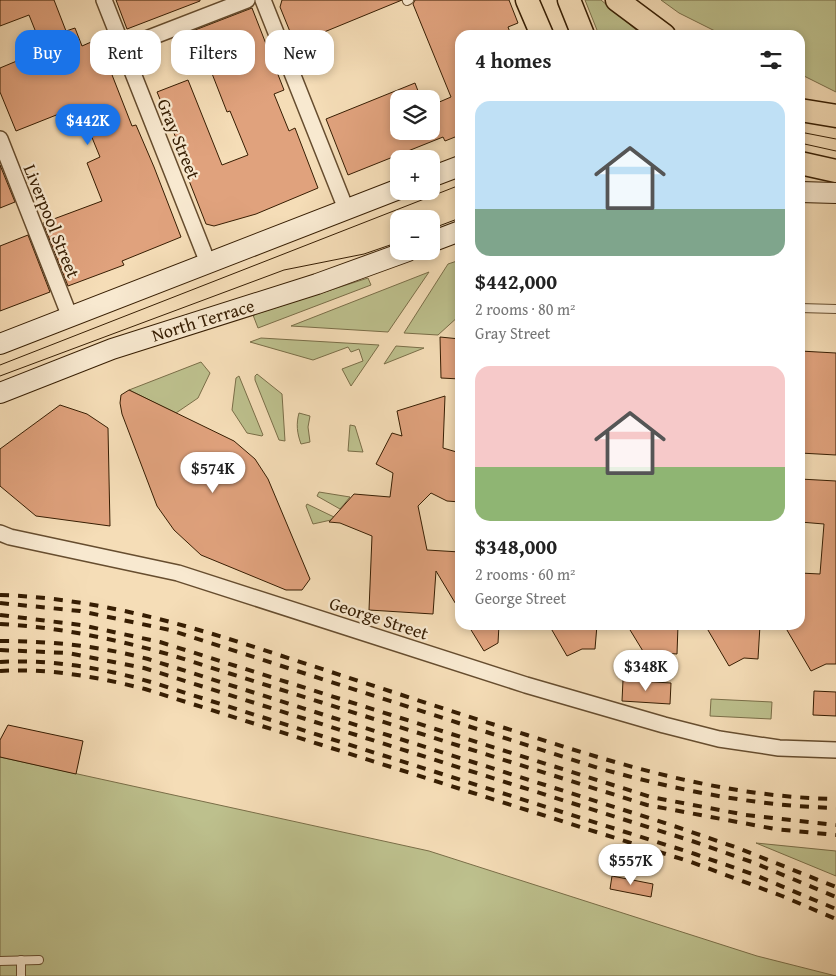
<!DOCTYPE html>
<meta charset="utf-8">
<style>
:root{--surface:#fff;--page:#f2f2f2;--text:#222;--muted:#767676;--accent:#1a73e8}
body{margin:0;font-family:"Gentium Book Plus",serif;background:var(--page);color:var(--text);height:100vh;display:flex;flex-direction:column;font-size:19px;white-space:nowrap}
*{box-sizing:border-box;margin:0}
p{font-size:16px;color:var(--muted)}
.icon{flex:none;width:28px;height:28px;fill:none;stroke:currentColor;stroke-width:2;stroke-linecap:round;stroke-linejoin:round}
.map{position:relative;flex:1;overflow:hidden}
.panel{position:absolute;left:455px;top:30px;width:350px;height:600px;display:flex;flex-direction:column;background:var(--surface);border-radius:15px;box-shadow:0 2px 8px #0003}
.panel>*{flex:none}
.hud{position:absolute;left:15px;top:30px;width:365px;height:45px;display:flex;gap:10px}
.fabs{position:absolute;left:390px;top:90px;display:grid;gap:10px}
.fabs a{display:grid;place-items:center;width:50px;height:50px;border-radius:10px;background:var(--surface);box-shadow:0 2px 8px #0003;font-size:25px}
.price{position:absolute;translate:-50% -42px;padding:0 11px;border-radius:18px;background:#fff;color:#222;font-size:16px;line-height:32px;filter:drop-shadow(0 1px 2px #0008)}
.price::after{content:'';position:absolute;left:50%;top:30px;width:15px;height:11px;margin-left:-8px;background:inherit;clip-path:polygon(0 0,100% 0,50% 100%)}
.price.selected{background:var(--accent);color:#fff}
ul{padding:0;list-style:none}
li{display:grid;align-content:center;gap:10px;height:265px;padding:0 20px}
li span{display:grid;place-items:center;height:155px;border-radius:15px;color:#555}
li>.icon{margin-inline-start:auto}
span .icon{width:90px;height:90px;fill:#fffc;stroke-width:1}
li b{font-size:21px}
h2{display:flex;justify-content:space-between;align-items:center;height:60px;padding:0 20px;font-size:21px}
.pill{padding:0 18px;border-radius:15px;background:var(--surface);box-shadow:0 2px 8px #0003;font-size:18px;line-height:45px}
.pill.selected{background:var(--accent);color:#fff}
.map>svg:first-child{display:block}
.green{fill:#bdc08d;stroke:#7a6e48}
.building{fill:#e0a27d;stroke:#361d02}
.lines{fill:none;stroke-linecap:round;stroke-linejoin:round}
.service-casing{stroke:#664d2f;stroke-width:10}
.minor-casing{stroke:#664d2f;stroke-width:18}
.secondary-casing{stroke:#361d02;stroke-width:22}
.primary-casing{stroke:#361d02;stroke-width:25}
.service{stroke:#f8e9d0;stroke-width:8}
.minor{stroke:#f8e9d0;stroke-width:15}
.secondary{stroke:#f8e9d0;stroke-width:20}
.primary{stroke:#f5ddb7;stroke-width:22}
.tram{stroke:#361d02;stroke-width:1}
.rail{stroke:#361d02;stroke-width:4;stroke-dasharray:9 9;stroke-linecap:butt}
.labels{text-anchor:middle;dominant-baseline:central;stroke-width:4.5;stroke-linejoin:round;paint-order:stroke}
.street-label{font-size:18px;fill:#361d02;stroke:#f8e9d0}
</style>
<div class="map">
<svg width="836" height="976" viewBox="0 0 836 976">
<rect width="100%" height="100%" fill="#f5ddb7"/>
<filter id="stains"><feTurbulence type="fractalNoise" baseFrequency=".004" numOctaves="4"/><feColorMatrix values="0 0 0 0 .2 0 0 0 0 .09 0 0 0 0 .02 0 0 0 .5 -.17"/></filter>
<radialGradient id="worn" r=".72"><stop offset=".6" stop-color="#630" stop-opacity="0"/><stop offset="1" stop-color="#630" stop-opacity=".3"/></radialGradient>
<g class="green">
<path d="M585,0H601L642,35H599Z"/>
<path d="M661,0H836V92L800,74V35H723L679,13Z"/>
<path d="M460,260V315L438,335L404,333L448,264Z"/>
<path d="M429,272L388,332L291,326Z"/>
<path d="M368,278L371,285L258,328L253,315Z"/>
<path d="M261,338L379,345L351,386L342,369L363,361L359,349L351,352L348,347L313,360L250,342Z"/>
<path d="M396,346L424,348L384,364Z"/>
<path d="M201,362L210,373L198,398L176,413L129,390Z"/>
<path d="M257,374L282,394L285,441L279,440L255,380V376Z"/>
<path d="M239,376L263,435L262,436L247,433L232,410L236,378Z"/>
<path d="M299,413L310,416L308,427L310,442L301,444C297,433 296,424 299,413Z"/>
<path d="M350,425L355,426L363,452L348,451Z"/>
<path d="M319,492L350,497L340,509L317,496Z"/>
<path d="M307,504L334,517L331,520L313,524L306,506Z"/>
<path d="M711,699L772,702L771,719L710,716Z"/>
<path d="M0,757L429,851L757,956L836,976H0Z"/>
<path d="M756,843L836,851V876Z"/>
</g>
<g class="building">
<path d="M0,0H54L66,31L75,28L82,46L98,39L132,126L136,125L154,167L181,237L122,261L124,265L68,286L43,223L102,201L87,163L100,157L79,106L16,131L0,92V68L43,50L29,15L0,26Z"/>
<path d="M116,0H200V1L127,29Z"/>
<path d="M282,0H402L295,44L280,7Z"/>
<path d="M415,0H509L518,23L508,27L511,35H460V135L445,141L443,137L348,175L326,119L415,83L421,99H399V131H431V102L437,103L451,97L413,4Z"/>
<path d="M252,8L284,90L274,94L289,131L295,128L318,188L256,214L214,226L206,224L188,178L192,177L157,92L188,80L222,165L248,155L230,111L227,112L195,30Z"/>
<path d="M0,165L15,202L0,208Z"/>
<path d="M28,235L50,292L0,311V246Z"/>
<path d="M440,337L460,339V379L441,378Z"/>
<path d="M800,351L836,353V455L800,453Z"/>
<path d="M129,390L234,441L255,459L268,479L310,579L302,590H286L201,555L174,530L157,506L122,414L120,403L121,395Z"/>
<path d="M445,396L443,448L460,453V502L447,501L431,493L418,506L427,550L460,552V611L436,571L433,614L369,610L372,536L340,523L329,522L354,494L390,497L393,473L376,464L392,433L402,436L397,411Z"/>
<path d="M60,405L87,414L108,428L110,526L36,516L0,486V449Z"/>
<path d="M800,479L836,481V664H826L811,671L784,625H800V573L820,574L824,524L800,522Z"/>
<path d="M468,625H499L498,643L484,651Z"/>
<path d="M549,625H597L595,649H582L567,656Z"/>
<path d="M627,625H678L677,654L663,653L649,661Z"/>
<path d="M705,625H760L758,659L744,658L729,666Z"/>
<path d="M623,680L671,683L670,704L622,701Z"/>
<path d="M814,691L836,692V716L813,715Z"/>
<path d="M8,725L83,741L76,774L0,757V740Z"/>
<path d="M612,876L653,884L651,897L610,889Z"/>
</g>
<g class="lines">
<g class="service-casing">
<g id="service">
<path d="M407,1L409,0"/>
<path d="M800,308L836,309"/>
<path d="M21,960V976"/>
<path d="M0,961L39,960"/>
</g>
</g>
<g class="minor-casing">
<g id="minor">
<path d="M104,0L208,263"/>
<path d="M263,0L346,209"/>
<path d="M123,48L247,0"/>
<path d="M0,139L70,317"/>
<path d="M0,533L10,537L178,573L526,685L664,725L719,739L779,748L836,750"/>
</g>
</g>
<g class="secondary-casing">
<g id="secondary">
<path d="M431,177L460,166"/>
<path d="M800,192L836,193"/>
<path d="M431,242L460,231"/>
<path d="M0,344L399,189"/>
<path d="M0,393L112,349L317,284L408,251"/>
</g>
</g>
<g class="primary-casing">
<g id="primary">
<path d="M527,0L542,35"/>
<path d="M569,0L583,35"/>
<path d="M617,0L664,35"/>
<path d="M800,110L836,116"/>
<path d="M800,163L836,171"/>
</g>
</g>
<use href="#service" class="service"/>
<use href="#minor" class="minor"/>
<use href="#secondary" class="secondary"/>
<use href="#primary" class="primary"/>
<g class="tram">
<path d="M800,132L836,139"/>
<path d="M800,143L836,151"/>
<path d="M431,229L460,218"/>
<path d="M0,365L460,185"/>
<path d="M0,376L284,270L364,254L399,242"/>
</g>
<g class="rail">
<path d="M0,595C97,598 188,625 279,655C362,682 444,709 527,735C630,768 727,797 836,799"/>
<path d="M0,603L80,611L170,630L598,768C677,790 754,806 836,808"/>
<path d="M0,615L81,625L160,642L651,797L746,815L836,825"/>
<path d="M0,624C58,627 115,639 171,655L647,805L775,829L836,835"/>
<path d="M0,641C51,641 99,646 148,659L668,824L738,848L836,887"/>
<path d="M0,650L68,653L144,668L692,841L752,862L836,897"/>
<path d="M0,662C51,659 102,668 151,682L695,854L755,875L836,909"/>
<path d="M0,671C49,668 98,677 145,689L691,862L782,896L836,919"/>
</g>
</g>
<g class="labels">
<g class="street-label">
<text transform="translate(179 139) rotate(68)">Gray Street</text>
<text transform="translate(52 221) rotate(68)">Liverpool Street</text>
<text transform="translate(203 320) rotate(-17)">North Terrace</text>
<text transform="translate(379 618) rotate(18)">George Street</text>
</g>
</g>
<rect width="100%" height="100%" filter="url(#stains)"/>
<rect width="100%" height="100%" fill="url(#worn)"/>
</svg>
<div class="fabs">
<a><svg class="icon" aria-label="layers" viewBox="0 0 24 24"><path d="M12 4l9 5-9 5-9-5zM3 14l9 5 9-5"/></svg></a>
<a>+</a>
<a>−</a>
</div>
<b class="price selected" style="left:88px;top:146px">$442K</b>
<b class="price" style="left:213px;top:494px">$574K</b>
<b class="price" style="left:646px;top:692px">$348K</b>
<b class="price" style="left:631px;top:886px">$557K</b>
<div class="hud">
<a class="pill selected">Buy</a>
<a class="pill">Rent</a>
<a class="pill">Filters</a>
<a class="pill">New</a>
</div>
<section class="panel">
<h2>4 homes<svg class="icon" aria-label="filters" viewBox="0 0 24 24"><path d="M4 7h16M4 17h16"/><circle cx="9" cy="7" r="2"/><circle cx="15" cy="17" r="2"/></svg></h2>
<ul>
<li><span style="background:linear-gradient(#bfe0f5 70%,#7fa58c 0)"><svg class="icon" aria-label="home" viewBox="0 0 24 24"><path d="M3 11l9-7 9 7M6 9v11h12V9"/></svg></span><div><b>$442,000</b><p>2 rooms · 80 m²</p><p>Gray Street</p></div></li>
<li><span style="background:linear-gradient(#f6c9c9 65%,#8fb573 0)"><svg class="icon" aria-label="home" viewBox="0 0 24 24"><path d="M3 11l9-7 9 7M6 9v11h12V9"/></svg></span><div><b>$348,000</b><p>2 rooms · 60 m²</p><p>George Street</p></div></li>
</ul>
</section>
</div>
